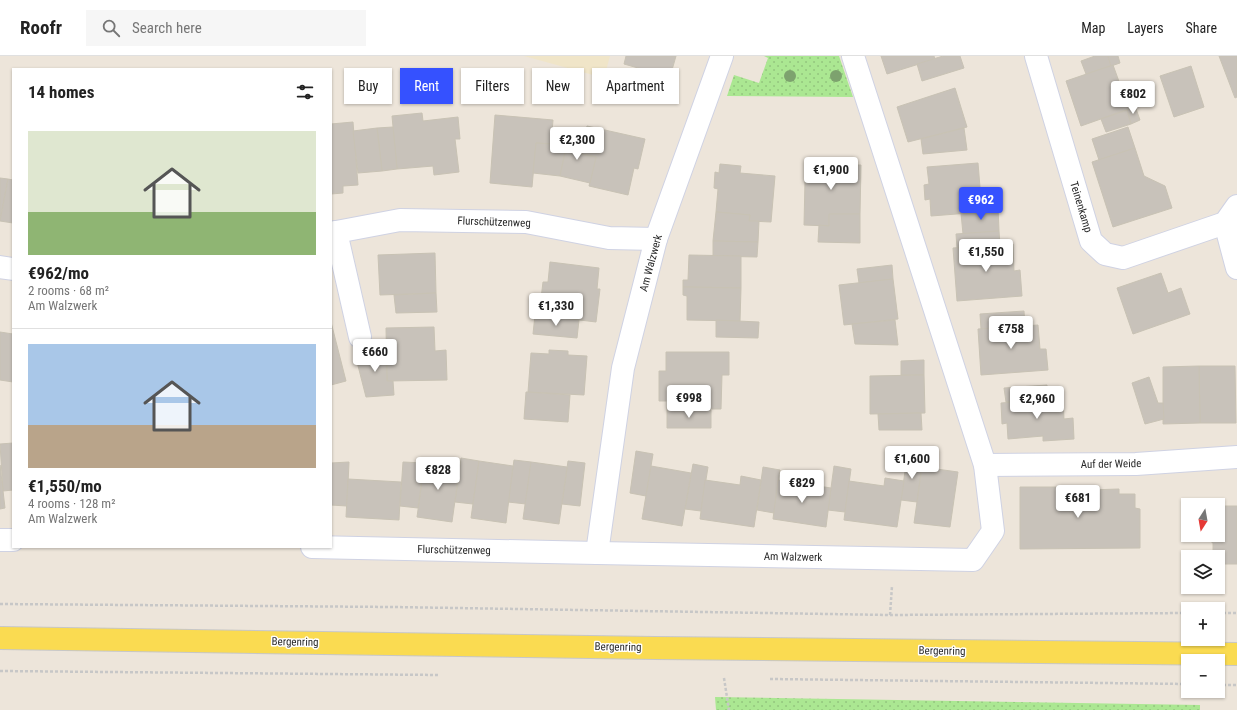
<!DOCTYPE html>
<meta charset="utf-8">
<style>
:root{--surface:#fff;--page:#f6f6f6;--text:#222;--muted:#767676;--line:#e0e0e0;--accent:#3551ff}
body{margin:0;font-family:"Roboto Condensed",sans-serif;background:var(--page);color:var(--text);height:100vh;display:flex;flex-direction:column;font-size:15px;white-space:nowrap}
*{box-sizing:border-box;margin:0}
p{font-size:13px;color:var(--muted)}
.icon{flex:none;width:22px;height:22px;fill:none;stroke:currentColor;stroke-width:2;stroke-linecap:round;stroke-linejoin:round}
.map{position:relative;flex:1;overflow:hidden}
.side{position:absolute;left:12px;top:12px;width:320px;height:480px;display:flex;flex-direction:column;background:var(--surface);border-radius:0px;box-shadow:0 1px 3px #0004}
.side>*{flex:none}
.top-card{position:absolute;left:344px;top:12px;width:380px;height:36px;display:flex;gap:8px}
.needle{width:26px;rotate:191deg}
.fabs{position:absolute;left:1181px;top:442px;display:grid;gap:8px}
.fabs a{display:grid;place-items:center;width:44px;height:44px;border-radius:0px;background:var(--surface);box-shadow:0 1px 3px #0004;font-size:20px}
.price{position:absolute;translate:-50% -34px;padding:0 9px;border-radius:4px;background:#fff;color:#222;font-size:13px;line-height:26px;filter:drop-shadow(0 1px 2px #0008)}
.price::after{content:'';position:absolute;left:50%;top:24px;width:12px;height:9px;margin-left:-6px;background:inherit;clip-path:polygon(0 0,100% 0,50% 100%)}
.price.selected{background:var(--accent);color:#fff}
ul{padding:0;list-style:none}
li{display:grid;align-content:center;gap:8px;height:212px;padding:0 16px}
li+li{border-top:1px solid var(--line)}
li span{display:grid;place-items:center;height:124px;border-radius:0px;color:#555}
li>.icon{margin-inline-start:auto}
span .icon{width:72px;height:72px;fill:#fffc;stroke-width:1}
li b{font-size:17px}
h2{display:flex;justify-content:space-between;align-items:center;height:48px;padding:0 16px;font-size:17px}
.tag{padding:0 14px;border-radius:0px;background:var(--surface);box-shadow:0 1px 3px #0004;font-size:14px;line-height:36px}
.tag.selected{background:var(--accent);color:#fff}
header{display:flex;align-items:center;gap:24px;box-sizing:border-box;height:56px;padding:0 20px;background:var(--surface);border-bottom:1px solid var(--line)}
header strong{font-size:19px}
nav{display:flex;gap:22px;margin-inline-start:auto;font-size:14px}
.search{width:280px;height:36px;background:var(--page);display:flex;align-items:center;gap:10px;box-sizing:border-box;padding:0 14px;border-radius:0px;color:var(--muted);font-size:15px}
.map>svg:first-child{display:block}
.education{fill:#f0e5c8}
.green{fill:url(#green-dots)}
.building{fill:#c8c2ba;stroke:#c8c2b4}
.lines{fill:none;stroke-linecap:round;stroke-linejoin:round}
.minor-casing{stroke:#cfd2e3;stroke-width:24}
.major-casing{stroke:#c7c7c7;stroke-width:24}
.path{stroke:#c7c7c7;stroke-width:2.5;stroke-dasharray:3 2;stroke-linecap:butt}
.minor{stroke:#fff;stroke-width:22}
.major{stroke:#fadb51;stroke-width:22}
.tree{fill:#7da26e}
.labels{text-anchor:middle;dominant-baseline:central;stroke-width:3;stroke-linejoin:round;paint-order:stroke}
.street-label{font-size:11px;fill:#292929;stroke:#fff}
</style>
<header>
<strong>Roofr</strong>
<div class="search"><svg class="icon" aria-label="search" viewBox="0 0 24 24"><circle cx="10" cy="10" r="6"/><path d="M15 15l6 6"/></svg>Search here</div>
<nav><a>Map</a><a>Layers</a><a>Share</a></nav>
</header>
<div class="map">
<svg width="1237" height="654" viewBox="0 0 1237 654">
<defs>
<pattern id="green-dots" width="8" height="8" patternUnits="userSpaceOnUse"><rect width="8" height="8" fill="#abe792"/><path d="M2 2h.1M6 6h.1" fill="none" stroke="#93c67e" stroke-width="1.8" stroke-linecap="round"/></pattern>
</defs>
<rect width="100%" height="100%" fill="#ede5da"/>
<path class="education" d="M524,0H610L604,22Z"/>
<g class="green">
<path d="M764,0H839L853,41L727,40L734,19L759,27L768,2Z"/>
<path d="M715,641L1200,649V654H716Z"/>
</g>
<g class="building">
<path d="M626,0H676L670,21L624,8Z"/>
<path d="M881,0H934L935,3L887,18Z"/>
<path d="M943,0H960L964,12L922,25L917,8Z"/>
<path d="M1095,0H1108L1111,10L1086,18L1081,5Z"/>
<path d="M1108,0H1118L1120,7L1111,10Z"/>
<path d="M1219,0H1237V41L1235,42Z"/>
<path d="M1113,9L1129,53L1081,70L1066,25Z"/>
<path d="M1191,10L1204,51L1174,61L1160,20Z"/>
<path d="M955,32L967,71L908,86L897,51Z"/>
<path d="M1135,50L1140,64L1131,68L1127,54Z"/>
<path d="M1127,54L1131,68L1106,76L1101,63Z"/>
<path d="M422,57L423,65L458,61L460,83H455L459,116L434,119L433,110L397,113L392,60Z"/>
<path d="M495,59L553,64L551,88L536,87L532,131L490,127Z"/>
<path d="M353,66L358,129L343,130V137L331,138V68Z"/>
<path d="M587,70L645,83L638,113L634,112L628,139L589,130L596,101L581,98Z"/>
<path d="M393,71L397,113L382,115L377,72Z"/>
<path d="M1128,71L1135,92L1099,104L1092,83Z"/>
<path d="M377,72L382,115L358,117L353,75Z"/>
<path d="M964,72L967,94L923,98L921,83Z"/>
<path d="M552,77L569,78L560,120L533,117L536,87L551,88Z"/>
<path d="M569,78L585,81L581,98L596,101L590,127L560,120Z"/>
<path d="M1135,92L1144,120L1165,130L1172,152L1113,171L1092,106Z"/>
<path d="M809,103L843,104V109H861L860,158H829V170L804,169L805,125H809Z"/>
<path d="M978,107L982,156L931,160L930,143L925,144L924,129L929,128L927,111Z"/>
<path d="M720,108L741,110L740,117L775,120L771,166L749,165L750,159L716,156L718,133L714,132L715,116L719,117Z"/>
<path d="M0,122L8,123L0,165Z"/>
<path d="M8,123L13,124V167L0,165Z"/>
<path d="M998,151L999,175L963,178L961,157L982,156V152Z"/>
<path d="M716,156L750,159L749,165H759L758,186L713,185Z"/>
<path d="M829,158H860V187L818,186L819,169L829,170Z"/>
<path d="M999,175L1000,189L957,192L956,178Z"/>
<path d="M713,185L758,186L757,201L713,200Z"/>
<path d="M1013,188L1014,215L1020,214L1022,240L957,245L953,192Z"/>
<path d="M435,197L436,237L380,239L378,199Z"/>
<path d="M689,199L741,200V232L683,231V224H688Z"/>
<path d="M550,206L599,212L597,233H600L596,266L539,259L543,226H548Z"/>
<path d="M892,209L893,223L859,227L857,213Z"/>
<path d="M1161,217L1168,237L1181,232L1190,258L1133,278L1117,232Z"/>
<path d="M893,223L898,263L844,269L839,229Z"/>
<path d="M683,231L741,232L740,265L687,264V240L683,239Z"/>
<path d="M436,237L437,256L396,257L394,239Z"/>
<path d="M1024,255L1025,270L981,273L980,258Z"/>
<path d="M535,259L579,264L577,282L533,278Z"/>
<path d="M716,264L759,266L758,282L716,281Z"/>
<path d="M895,264L898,289L855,288L852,268Z"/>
<path d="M331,266L346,325L331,329Z"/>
<path d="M1038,269L1040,293H1046L1048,314L981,319L978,273Z"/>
<path d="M434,271L435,295L446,294L447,324L387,325L386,272Z"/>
<path d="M0,276L13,278V326L0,324Z"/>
<path d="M386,291L387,325H393L394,339L366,341L355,298Z"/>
<path d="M549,294L568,295V299L587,300L584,339L528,336L531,297L549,298Z"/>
<path d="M666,296H729V319H722L721,353H667V345H659V315H666Z"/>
<path d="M924,304V319H901V305Z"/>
<path d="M1199,310H1235L1236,367H1200Z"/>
<path d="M1199,310L1200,367L1163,368V311Z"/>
<path d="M924,319L925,357L870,358V320Z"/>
<path d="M1149,321L1158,347H1163L1164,363L1145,368L1132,327Z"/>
<path d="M1047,329L1048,343L1006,346L1004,332Z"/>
<path d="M526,336L570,339L568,366L524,363Z"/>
<path d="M1063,342L1064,363L1073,362L1074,383L1043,385V380L1008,383L1007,367L1002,368L1001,347Z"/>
<path d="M667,353L711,354V372H667Z"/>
<path d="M921,357L922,374H879L878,358Z"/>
<path d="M13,387V434L3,435L0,388Z"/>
<path d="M636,395L653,398L646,440L630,437Z"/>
<path d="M907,401L923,403L917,446L901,444Z"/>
<path d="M461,402L479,405L473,448L455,446Z"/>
<path d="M425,404L460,409L452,466L417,461Z"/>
<path d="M514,404L531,406L526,448L508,446Z"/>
<path d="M479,405L513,410L506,467L471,462Z"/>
<path d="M568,405L585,407L580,450L562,448Z"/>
<path d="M349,406L347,450L331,449V407Z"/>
<path d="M403,406L424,407L418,452L400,450Z"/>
<path d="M531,406L567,411L559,468L523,463Z"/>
<path d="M693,408L708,411L701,455L685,453Z"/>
<path d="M0,409L5,452L0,453Z"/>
<path d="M651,410L691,417L682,470L642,463Z"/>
<path d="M834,410L851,413L845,456L828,454Z"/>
<path d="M763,411L780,414L774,457L757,454Z"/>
<path d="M922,411L958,416L950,471L914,467Z"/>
<path d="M741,420L761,424L754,471L700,463L705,424L740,429Z"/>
<path d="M885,422L904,425L897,471L844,464L849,425L884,430Z"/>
<path d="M348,423L401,426L399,464L346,461Z"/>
<path d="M778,424L831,432L826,471L773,463Z"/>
<path d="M1020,431H1089V434L1119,433V438H1135V452L1140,453V492L1020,493Z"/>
<path d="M1218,450H1237V508H1218V501H1213V487L1209,484V479H1218Z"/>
</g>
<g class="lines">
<g class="minor-casing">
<g id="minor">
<path d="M722,0L656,183L623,312L597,497L973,504L993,475L985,409L853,0"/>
<path d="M1036,0L1091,185L1105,198L1123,202L1225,167L1237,150"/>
<path d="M1225,167L1237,212"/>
<path d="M336,176L360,281"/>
<path d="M331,177L400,164L526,166L609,182L656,183"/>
<path d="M0,211L13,213"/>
<path d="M985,409L1136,408L1237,401"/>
<path d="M0,484H13"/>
<path d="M312,491L597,497"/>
</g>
</g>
<g class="major-casing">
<path id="major" d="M0,582L655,592L1237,598"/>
</g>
<g class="path">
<path d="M0,548L394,551L890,559L1188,557"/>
<path d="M1218,557H1237"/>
<path d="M890,559L892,530"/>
<path d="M0,615L439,619"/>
<path d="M724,622L729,654"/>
<path d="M770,623L1188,628"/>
<path d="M1218,629H1237"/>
</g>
<use href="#minor" class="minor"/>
<use href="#major" class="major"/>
</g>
<g class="tree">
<circle cx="790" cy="20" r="6"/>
<circle cx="836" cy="20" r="6"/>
</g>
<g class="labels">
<g class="street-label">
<text transform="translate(1081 151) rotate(73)">Teinenkamp</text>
<text transform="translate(494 166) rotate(2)">Flurschützenweg</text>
<text transform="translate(651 207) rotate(-75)">Am Walzwerk</text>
<text transform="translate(1111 408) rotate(-1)">Auf der Weide</text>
<text transform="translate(454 494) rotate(1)">Flurschützenweg</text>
<text transform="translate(793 501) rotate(1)">Am Walzwerk</text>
<text transform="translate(295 586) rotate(1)">Bergenring</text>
<text transform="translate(618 591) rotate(1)">Bergenring</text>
<text transform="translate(942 595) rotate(1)">Bergenring</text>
</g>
</g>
</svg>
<div class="fabs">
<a><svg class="needle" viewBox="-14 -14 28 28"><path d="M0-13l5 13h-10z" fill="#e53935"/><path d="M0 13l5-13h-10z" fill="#767676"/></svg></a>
<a><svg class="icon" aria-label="layers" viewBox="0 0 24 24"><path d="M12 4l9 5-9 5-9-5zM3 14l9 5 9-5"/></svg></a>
<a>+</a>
<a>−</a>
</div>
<b class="price" style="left:1133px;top:59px">€802</b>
<b class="price" style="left:577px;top:105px">€2,300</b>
<b class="price" style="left:831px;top:135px">€1,900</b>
<b class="price selected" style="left:981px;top:165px">€962</b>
<b class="price" style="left:986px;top:217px">€1,550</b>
<b class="price" style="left:556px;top:271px">€1,330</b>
<b class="price" style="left:1011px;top:294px">€758</b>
<b class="price" style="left:375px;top:317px">€660</b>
<b class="price" style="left:689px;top:363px">€998</b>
<b class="price" style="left:1037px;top:364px">€2,960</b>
<b class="price" style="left:912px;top:424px">€1,600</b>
<b class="price" style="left:438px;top:435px">€828</b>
<b class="price" style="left:802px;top:448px">€829</b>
<b class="price" style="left:1078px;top:463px">€681</b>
<div class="top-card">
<a class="tag">Buy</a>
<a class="tag selected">Rent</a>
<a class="tag">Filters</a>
<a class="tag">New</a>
<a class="tag">Apartment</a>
</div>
<section class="side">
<h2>14 homes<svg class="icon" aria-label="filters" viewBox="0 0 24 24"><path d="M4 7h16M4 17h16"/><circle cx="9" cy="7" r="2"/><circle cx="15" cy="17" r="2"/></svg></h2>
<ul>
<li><span style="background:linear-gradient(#dfe7d0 65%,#8fb573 0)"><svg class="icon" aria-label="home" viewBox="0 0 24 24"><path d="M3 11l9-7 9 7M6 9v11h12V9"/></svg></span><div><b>€962/mo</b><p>2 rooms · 68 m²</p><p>Am Walzwerk</p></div></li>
<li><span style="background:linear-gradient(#a9c7e8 65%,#b9a48a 0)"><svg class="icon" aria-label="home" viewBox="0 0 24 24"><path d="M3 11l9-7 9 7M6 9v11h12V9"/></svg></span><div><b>€1,550/mo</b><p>4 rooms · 128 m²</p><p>Am Walzwerk</p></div></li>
</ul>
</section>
</div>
